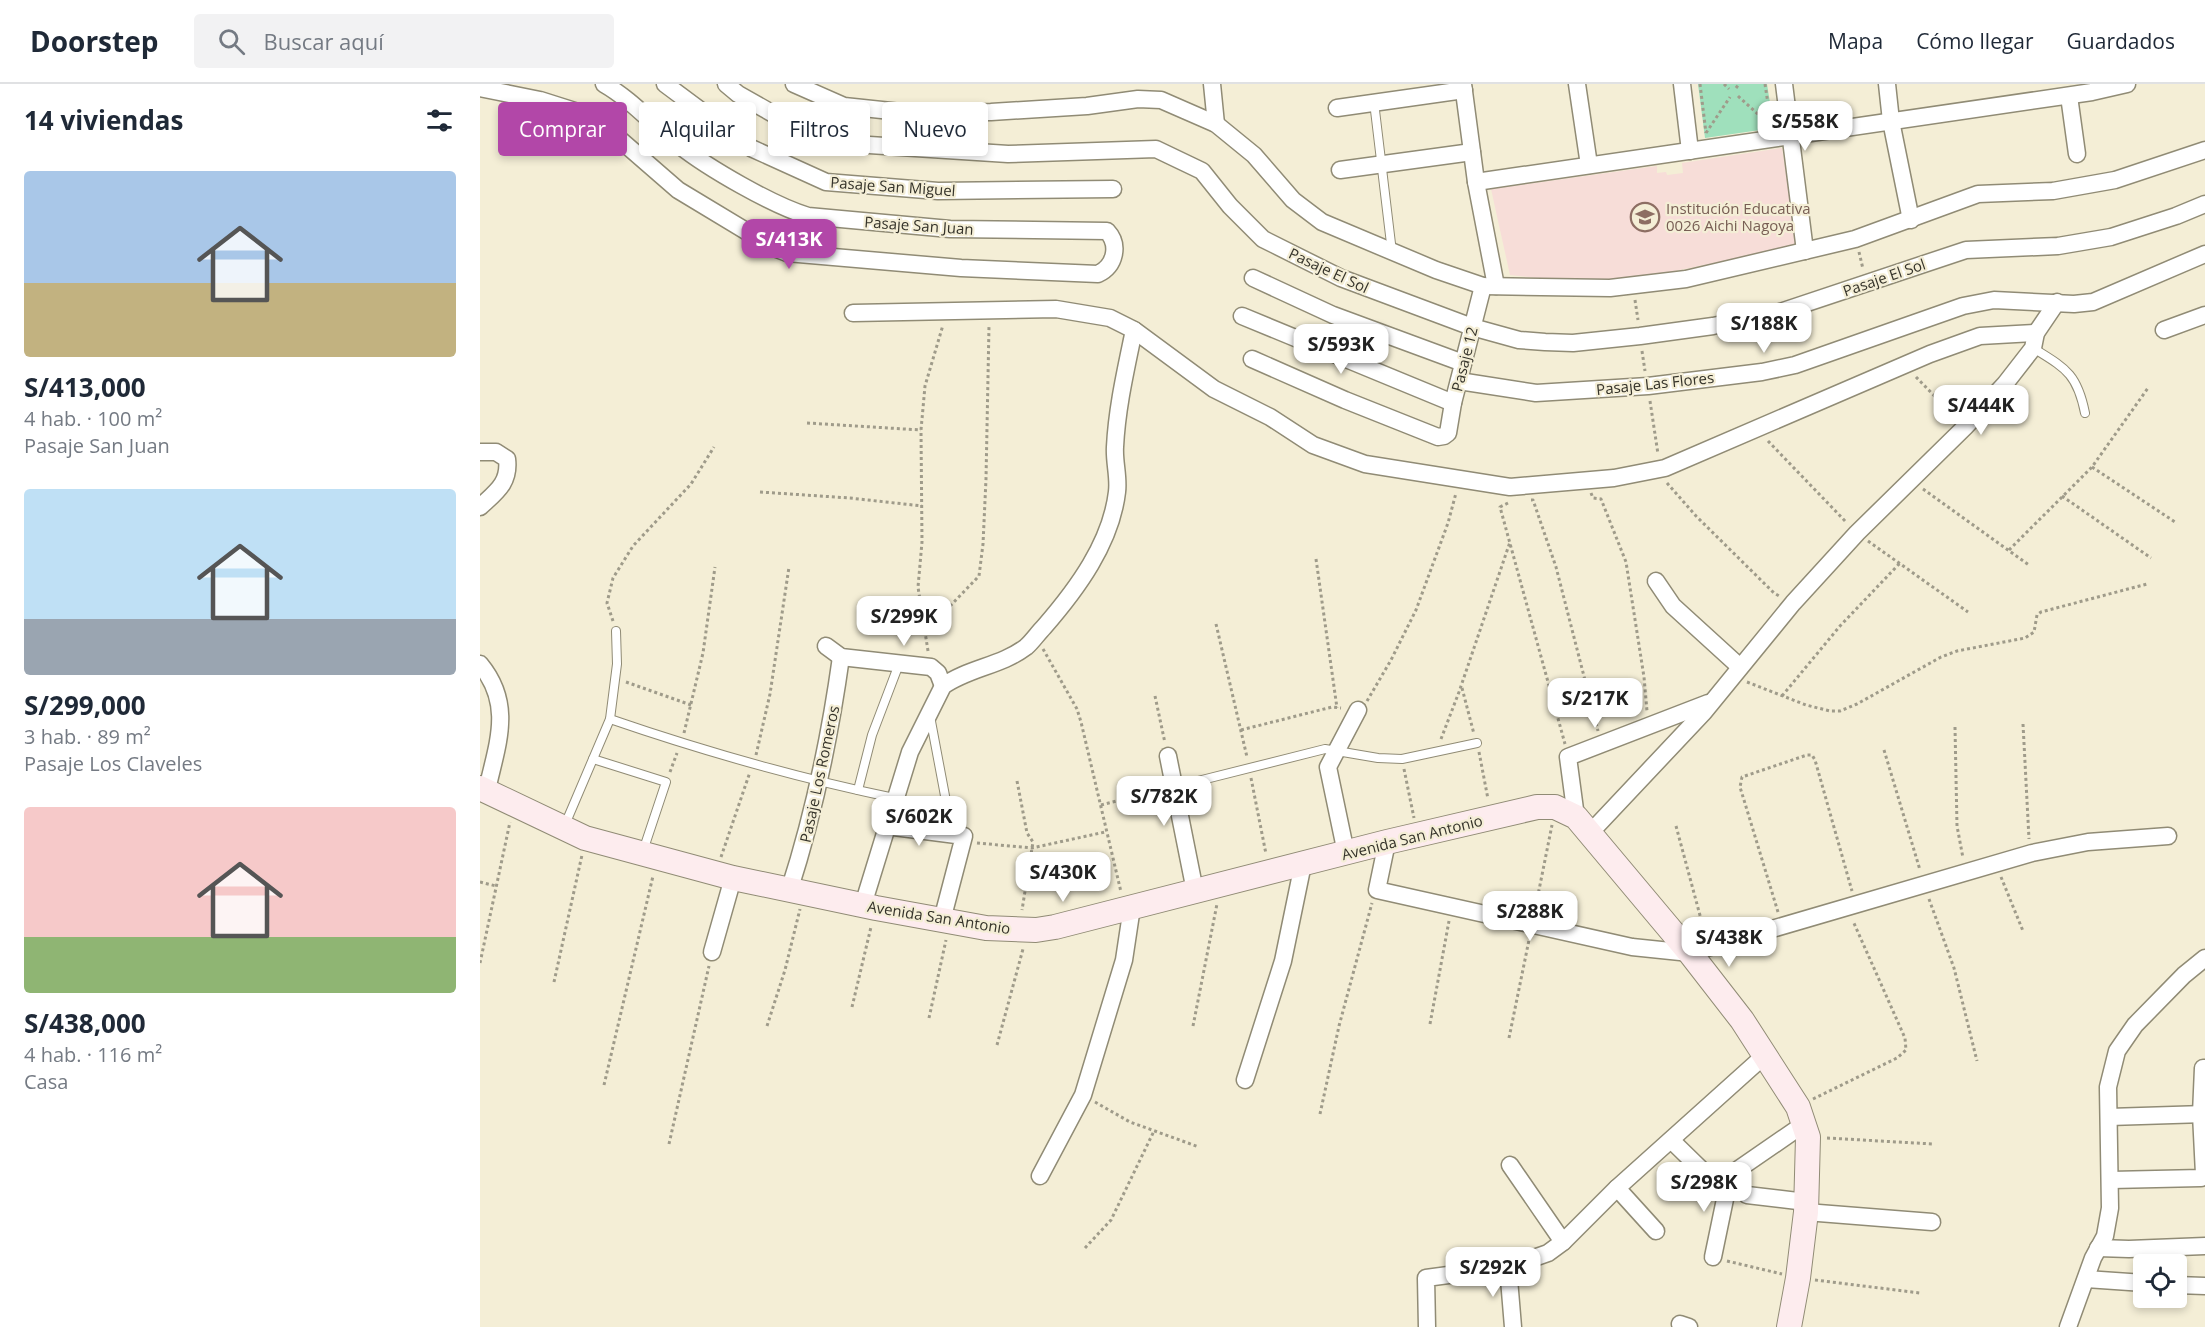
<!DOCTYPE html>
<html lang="es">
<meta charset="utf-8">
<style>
:root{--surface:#fff;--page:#f2f2f3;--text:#1f2937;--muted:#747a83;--line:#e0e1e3;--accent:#b247a8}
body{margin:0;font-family:"Open Sans",sans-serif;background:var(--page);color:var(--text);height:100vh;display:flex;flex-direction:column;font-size:22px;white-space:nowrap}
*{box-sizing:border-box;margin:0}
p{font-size:20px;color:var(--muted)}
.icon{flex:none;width:33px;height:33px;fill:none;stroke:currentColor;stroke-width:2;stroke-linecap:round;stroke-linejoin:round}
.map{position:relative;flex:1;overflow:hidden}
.drawer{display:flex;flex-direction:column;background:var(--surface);width:480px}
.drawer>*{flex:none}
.top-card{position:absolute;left:18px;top:18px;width:570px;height:54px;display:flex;gap:12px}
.buttons{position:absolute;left:1653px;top:1170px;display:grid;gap:12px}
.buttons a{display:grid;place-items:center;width:54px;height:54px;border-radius:6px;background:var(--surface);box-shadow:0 3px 9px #0003;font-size:30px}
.price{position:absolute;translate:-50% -51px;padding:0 14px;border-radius:12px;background:#fff;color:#222;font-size:20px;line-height:39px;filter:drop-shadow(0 2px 3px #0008)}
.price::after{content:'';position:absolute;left:50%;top:36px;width:18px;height:14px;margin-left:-9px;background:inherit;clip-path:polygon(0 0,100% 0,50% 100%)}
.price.on{background:var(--accent);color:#fff}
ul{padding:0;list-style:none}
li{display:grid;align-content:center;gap:12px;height:318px;padding:0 24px}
li span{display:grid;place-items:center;height:186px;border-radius:6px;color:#555}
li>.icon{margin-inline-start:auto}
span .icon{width:108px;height:108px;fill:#fffc;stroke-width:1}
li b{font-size:26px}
h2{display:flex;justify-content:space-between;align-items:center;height:72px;padding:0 24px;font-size:26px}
.tag{padding:0 21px;border-radius:6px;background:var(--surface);box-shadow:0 3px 9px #0003;font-size:21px;line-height:54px}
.tag.on{background:var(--accent);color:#fff}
header{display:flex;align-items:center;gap:36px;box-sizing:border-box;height:84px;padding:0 30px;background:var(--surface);border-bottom:2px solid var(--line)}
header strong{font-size:28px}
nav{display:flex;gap:33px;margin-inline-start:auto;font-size:21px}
.search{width:420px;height:54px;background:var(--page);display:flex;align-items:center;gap:15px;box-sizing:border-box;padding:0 21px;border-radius:6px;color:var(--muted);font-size:22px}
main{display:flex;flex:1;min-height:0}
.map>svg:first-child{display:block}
.education{fill:#f7ddd8}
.green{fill:#9fe0bc}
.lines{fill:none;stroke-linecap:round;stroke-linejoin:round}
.lane-casing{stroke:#908b75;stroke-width:10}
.street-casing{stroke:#908b75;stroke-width:19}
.secondary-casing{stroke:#908b75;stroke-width:26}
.path{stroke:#9f9b8a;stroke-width:3;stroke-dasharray:3 3;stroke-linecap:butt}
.lane{stroke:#fff;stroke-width:8}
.street{stroke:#fff;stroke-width:16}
.secondary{stroke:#fdecee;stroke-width:24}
.labels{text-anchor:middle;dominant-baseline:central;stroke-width:4.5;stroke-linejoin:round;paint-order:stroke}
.street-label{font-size:15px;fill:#35332a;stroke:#f4eed6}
.education-label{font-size:15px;fill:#785e54;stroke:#f4eed6;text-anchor:start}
</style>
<header>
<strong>Doorstep</strong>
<div class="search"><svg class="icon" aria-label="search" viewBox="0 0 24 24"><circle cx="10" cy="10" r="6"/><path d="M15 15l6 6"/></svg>Buscar aquí</div>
<nav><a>Mapa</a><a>Cómo llegar</a><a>Guardados</a></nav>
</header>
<main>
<section class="drawer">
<h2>14 viviendas<svg class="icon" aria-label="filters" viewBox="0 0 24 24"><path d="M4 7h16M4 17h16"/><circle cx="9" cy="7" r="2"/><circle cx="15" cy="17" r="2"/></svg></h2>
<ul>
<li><span style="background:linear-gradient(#a9c7e8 60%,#c2b280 0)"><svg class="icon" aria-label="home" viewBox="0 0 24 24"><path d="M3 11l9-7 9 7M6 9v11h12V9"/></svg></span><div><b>S/413,000</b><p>4 hab. · 100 m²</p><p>Pasaje San Juan</p></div></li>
<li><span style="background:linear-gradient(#bfe0f5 70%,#9aa5b1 0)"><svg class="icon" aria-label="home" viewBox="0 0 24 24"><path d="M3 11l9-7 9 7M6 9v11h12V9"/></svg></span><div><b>S/299,000</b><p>3 hab. · 89 m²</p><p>Pasaje Los Claveles</p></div></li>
<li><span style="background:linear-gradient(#f6c9c9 70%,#8fb573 0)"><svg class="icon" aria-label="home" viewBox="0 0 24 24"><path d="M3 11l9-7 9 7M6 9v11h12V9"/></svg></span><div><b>S/438,000</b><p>4 hab. · 116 m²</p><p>Casa</p></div></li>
</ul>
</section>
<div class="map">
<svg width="1725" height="1243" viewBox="0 0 1725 1243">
<rect width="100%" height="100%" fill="#f4eed6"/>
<path class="education" d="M1302,64L1317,162L1151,196L1091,198L1030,191L1011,105L1177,82V89L1186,88L1187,91L1203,89L1202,79Z"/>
<path class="green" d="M1218,0H1287L1294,44L1225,54Z"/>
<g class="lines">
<g class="lane-casing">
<g id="lane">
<path d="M894,18L912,168"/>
<path d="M1553,264C1585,284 1597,289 1605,329"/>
<path d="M450,632L472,749"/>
<path d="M130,635C223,667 318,694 414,714"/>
<path d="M113,675L186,698L163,767"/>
<path d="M694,703L845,665L898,674L922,675L997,659"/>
<path d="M378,706L392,651L419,580"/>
<path d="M84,743L130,635L137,580L136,547"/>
</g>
</g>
<g class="street-casing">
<g id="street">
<path d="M185,0L271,64L346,98L458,107L633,105"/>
<path d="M246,0L258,10L343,58L528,70L676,65L722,87L750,122L783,155L861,194L992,243L1039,256L1065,258L1093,259L1160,252L1233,242L1300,228L1486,166L1578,162L1631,153L1696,132L1725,120"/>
<path d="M314,0L364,22L430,29L511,28L607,22L658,15L681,16L736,40L774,71L813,116L842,138L956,186L1003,202L1130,204L1206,195L1375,155L1498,110L1573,107L1635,96L1725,66"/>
<path d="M732,0L736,40"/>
<path d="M983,0L996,98L1016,202"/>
<path d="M1097,0L1109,81"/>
<path d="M1202,0L1210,67"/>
<path d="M1304,0L1325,167"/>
<path d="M1407,0L1411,37L1431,136"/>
<path d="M0,4L60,16L101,29L137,53L198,106L294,164L307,169L481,184L618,190C635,182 640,161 627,147L470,145L328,132C292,121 228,84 199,61C173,41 152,16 124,0"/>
<path d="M1589,12L1597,70"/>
<path d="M857,24L984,6"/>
<path d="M860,86L992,68"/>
<path d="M996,98L1612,8L1647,0"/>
<path d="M773,194L853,231L983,279"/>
<path d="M373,229L576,225L630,234L654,246L734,305L790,333L833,361L885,380L1030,403L1134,394L1185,384L1450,270L1500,252L1556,249"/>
<path d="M762,232L973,319"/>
<path d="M1684,246L1725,231"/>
<path d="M772,275L865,316L958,353L964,352L968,349L973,319L1003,202"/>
<path d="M979,297L1056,309L1168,302L1282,288L1315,281L1483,222L1514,216L1594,220L1613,218L1725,170"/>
<path d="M0,368H16L27,375C30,399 16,408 0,423"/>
<path d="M1176,497L1193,522L1260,583"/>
<path d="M346,562L361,573L451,583L458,589L463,602"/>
<path d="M0,580C34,621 17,660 7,706"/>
<path d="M688,672L715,807"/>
<path d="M1096,733L1088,673L1228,619"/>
<path d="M406,742L484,752L462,836"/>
<path d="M1110,749L1224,628L1313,519L1377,449L1485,343L1525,300L1553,264L1556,249L1577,218"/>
<path d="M907,758L897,806L1152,863L1210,869L1552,769L1608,758L1688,752"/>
<path d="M866,769L848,683L878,626"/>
<path d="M309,807C334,730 350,652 361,573"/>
<path d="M383,821L430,668L463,602C488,584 521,582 546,563C552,558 558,549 564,543C597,505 631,459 637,408C639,393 634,378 635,363C637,323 646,285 654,246"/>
<path d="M232,868L253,794"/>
<path d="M765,996L803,877L823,780"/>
<path d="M1629,1033L1725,1030"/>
<path d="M1191,1056L1232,1096"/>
<path d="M1030,1081L1083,1158"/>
<path d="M560,1092L603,1011L644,876L652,823"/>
<path d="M1631,1096L1721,1094L1724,1090L1721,1030L1723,984H1725"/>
<path d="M1137,1104L1176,1147"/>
<path d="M1212,1107L1232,1096L1250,1091L1324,1040"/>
<path d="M1267,1111L1326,1118"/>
<path d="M1326,1128L1452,1138"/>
<path d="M1618,1164L1649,1165L1725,1162"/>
<path d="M1233,1173L1250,1091"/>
<path d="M1028,1183L1033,1243"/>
<path d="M1606,1195L1664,1199"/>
<path d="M1696,1201L1725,1202"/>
<path d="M1200,1240L1209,1243"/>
<path d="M947,1243L946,1194L1028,1183L1068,1169L1083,1158L1137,1104L1284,972"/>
<path d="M1588,1243L1613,1174L1625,1152L1630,1124L1628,1003L1637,967L1655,941L1704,891L1725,874"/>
</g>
</g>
<g class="secondary-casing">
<path id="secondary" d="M0,704L105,754L253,794L396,824L506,844L556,846L575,843L907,758L1057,723H1075L1096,733L1210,869L1262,936L1318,1023L1328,1053L1326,1128L1318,1194L1309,1243"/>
</g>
<g class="path">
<path d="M1220,0L1226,49"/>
<path d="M1244,0L1249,5"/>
<path d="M1285,0L1291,40"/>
<path d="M1256,4L1259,0"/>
<path d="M1258,12L1290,41"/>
<path d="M1226,49L1250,13"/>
<path d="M1379,168L1383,185"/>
<path d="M1155,216L1158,236"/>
<path d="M1162,267L1165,287"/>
<path d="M1436,293L1475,333"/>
<path d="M1170,317L1178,370"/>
<path d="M327,339L441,346"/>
<path d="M1288,357L1367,439"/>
<path d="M1612,383L1695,438"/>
<path d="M1187,399L1216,432L1294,509L1301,513"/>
<path d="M1443,405L1549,481"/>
<path d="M280,408L370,414L442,422"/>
<path d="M1111,409L1113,414L1121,415L1146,478L1164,593L1167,627"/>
<path d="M1582,412L1671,474"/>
<path d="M1051,416H1053L1076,483L1118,647"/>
<path d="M1028,419L1020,423L1085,660"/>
<path d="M1388,457L1488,528"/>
<path d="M1529,466L1612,383L1668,304"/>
<path d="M836,475L857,624"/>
<path d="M133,537L127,519L133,494L153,462L211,400L234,363"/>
<path d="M736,540L767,673"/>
<path d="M445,548L499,492L503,460L506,395L509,242"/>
<path d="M563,565L597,625L601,638L641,808"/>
<path d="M448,567L438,503L442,458L441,346L445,302L463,241"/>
<path d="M146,598L211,621"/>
<path d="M1267,598L1326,621L1350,627H1360L1377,620L1461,573L1477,567L1545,554L1554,548L1557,531L1561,528L1667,500"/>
<path d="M982,604L994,650"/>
<path d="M675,612L685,659"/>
<path d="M1302,612L1360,542L1420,479"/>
<path d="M887,617L911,576L936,526L968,439L976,409"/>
<path d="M1543,640L1549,755"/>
<path d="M1475,643L1477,742L1483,774"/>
<path d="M761,646L852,623L861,624"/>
<path d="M204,649L223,569L235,483"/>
<path d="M961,655L979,608L1030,458"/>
<path d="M1404,666L1440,786"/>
<path d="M999,668L1008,715"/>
<path d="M276,671L290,610L309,483"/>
<path d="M924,685L934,734"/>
<path d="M190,688L197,669"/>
<path d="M771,694L786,770"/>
<path d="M537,697L547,749L553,758L542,826"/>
<path d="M621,721L680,706"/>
<path d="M1196,742L1225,850"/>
<path d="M497,759L552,764L625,748"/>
<path d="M241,773L270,688"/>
<path d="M1521,793L1543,847"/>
<path d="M0,798L16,802"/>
<path d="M1449,815L1474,884L1497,977"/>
<path d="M1055,826L1072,741"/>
<path d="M1298,828L1260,703L1262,693L1327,671H1332L1335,676L1372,807"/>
<path d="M0,879L30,738"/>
<path d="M74,898L102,771"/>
<path d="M372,923L391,843"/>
<path d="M449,934L466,856"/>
<path d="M950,940L969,837"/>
<path d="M287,942L305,886L320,825"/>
<path d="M713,942L737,820"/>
<path d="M1029,954L1049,856"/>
<path d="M517,961L543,865"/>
<path d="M124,1001L173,792"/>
<path d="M1333,1015L1417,974L1426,966L1425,954L1373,837"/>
<path d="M615,1018L650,1038L719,1063"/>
<path d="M840,1030L859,942L892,819"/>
<path d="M1347,1054L1453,1060"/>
<path d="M189,1060L229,882"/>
<path d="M605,1164L631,1136L674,1047"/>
<path d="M1247,1177L1302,1190"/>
<path d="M1335,1196L1440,1209"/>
</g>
<use href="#lane" class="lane"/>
<use href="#street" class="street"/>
<use href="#secondary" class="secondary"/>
</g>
<defs>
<g id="school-ring" transform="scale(1.5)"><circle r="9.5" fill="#f4eed6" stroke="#8d6e63" stroke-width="1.5"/><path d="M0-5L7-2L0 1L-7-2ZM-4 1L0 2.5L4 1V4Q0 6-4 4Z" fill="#8d6e63"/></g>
</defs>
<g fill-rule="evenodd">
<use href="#school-ring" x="1165" y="133"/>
</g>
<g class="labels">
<g class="street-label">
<text transform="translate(413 102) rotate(4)">Pasaje San Miguel</text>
<text transform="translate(439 141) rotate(4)">Pasaje San Juan</text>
<text transform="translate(849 186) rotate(25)">Pasaje El Sol</text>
<text transform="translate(1404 193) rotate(-19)">Pasaje El Sol</text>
<text transform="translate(984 275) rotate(-76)">Pasaje 12</text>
<text transform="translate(1175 299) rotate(-6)">Pasaje Las Flores</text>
<text transform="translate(339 690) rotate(-78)">Pasaje Los Romeros</text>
<text transform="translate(932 753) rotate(-14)">Avenida San Antonio</text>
<text transform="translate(459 833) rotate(9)">Avenida San Antonio</text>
</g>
<g class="education-label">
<text x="1186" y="124">Institución Educativa<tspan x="1186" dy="17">0026 Aichi Nagoya</tspan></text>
</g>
</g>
</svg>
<div class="buttons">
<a><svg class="icon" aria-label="locate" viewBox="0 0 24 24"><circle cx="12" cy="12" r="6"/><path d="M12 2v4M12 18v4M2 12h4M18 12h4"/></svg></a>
</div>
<b class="price" style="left:1325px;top:68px">S/558K</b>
<b class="price on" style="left:309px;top:186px">S/413K</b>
<b class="price" style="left:1284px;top:270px">S/188K</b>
<b class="price" style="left:861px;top:291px">S/593K</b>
<b class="price" style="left:1501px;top:352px">S/444K</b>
<b class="price" style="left:424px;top:563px">S/299K</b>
<b class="price" style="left:1115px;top:645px">S/217K</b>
<b class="price" style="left:684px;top:743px">S/782K</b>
<b class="price" style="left:439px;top:763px">S/602K</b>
<b class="price" style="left:583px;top:819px">S/430K</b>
<b class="price" style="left:1050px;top:858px">S/288K</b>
<b class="price" style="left:1249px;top:884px">S/438K</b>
<b class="price" style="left:1224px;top:1129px">S/298K</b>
<b class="price" style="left:1013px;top:1214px">S/292K</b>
<div class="top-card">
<a class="tag on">Comprar</a>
<a class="tag">Alquilar</a>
<a class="tag">Filtros</a>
<a class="tag">Nuevo</a>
</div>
</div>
</main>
